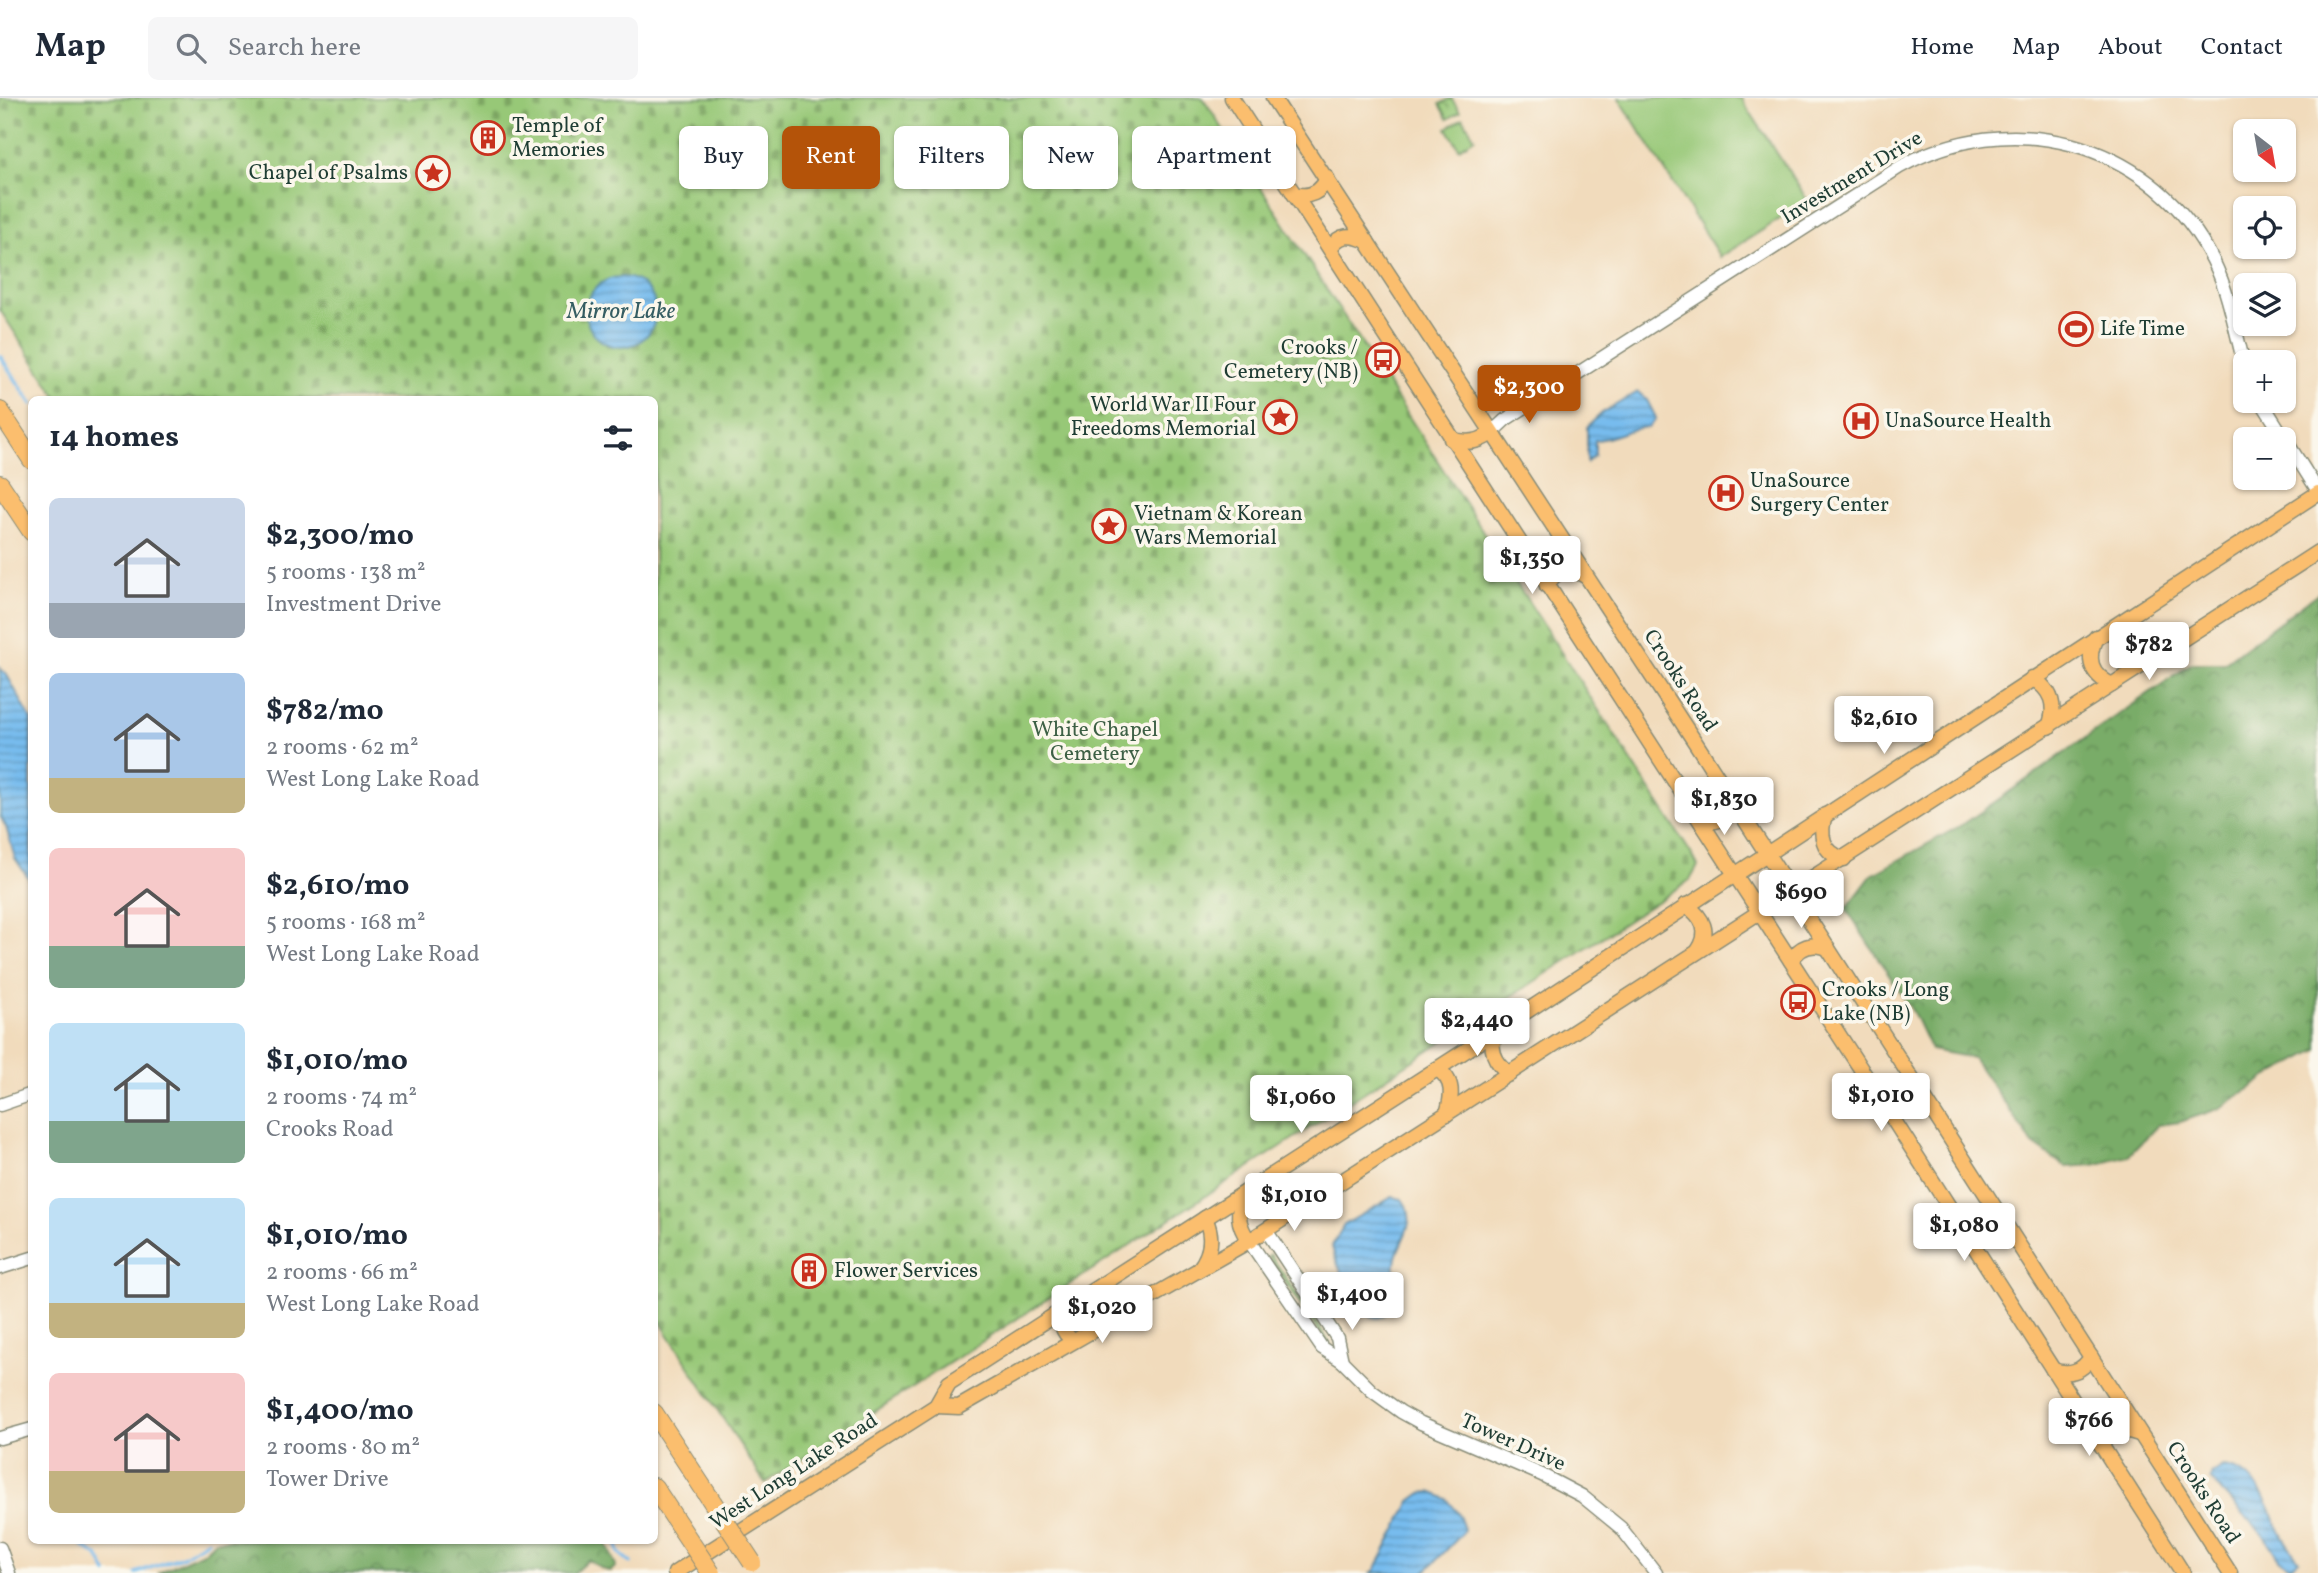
<!DOCTYPE html>
<meta charset="utf-8">
<style>
:root{--surface:#fff;--page:#f6f6f7;--text:#1f2937;--muted:#747a83;--line:#e0e1e3;--accent:#b45309}
body{margin:0;font-family:Vollkorn,serif;background:var(--page);color:var(--text);height:100vh;display:flex;flex-direction:column;font-size:26px;white-space:nowrap}
*{box-sizing:border-box;margin:0}
p{font-size:23px;color:var(--muted)}
.icon{flex:none;width:38px;height:38px;fill:none;stroke:currentColor;stroke-width:2;stroke-linecap:round;stroke-linejoin:round}
.map{position:relative;flex:1;overflow:hidden}
.details{position:absolute;left:28px;top:298px;width:630px;height:1148px;display:flex;flex-direction:column;background:var(--surface);border-radius:10px;box-shadow:0 2px 5px #0004}
.details>*{flex:none}
.hud{position:absolute;left:679px;top:28px;width:665px;height:63px;display:flex;gap:14px}
.needle{width:46px;rotate:149deg}
.fabs{position:absolute;left:2233px;top:21px;display:grid;gap:14px}
.fabs a{display:grid;place-items:center;width:63px;height:63px;border-radius:10px;background:var(--surface);box-shadow:0 2px 5px #0004;font-size:35px}
.price{position:absolute;translate:-50% -60px;padding:0 16px;border-radius:7px;background:#fff;color:#222;font-size:23px;line-height:46px;filter:drop-shadow(0 2px 4px #0008)}
.price::after{content:'';position:absolute;left:50%;top:42px;width:21px;height:16px;margin-left:-10px;background:inherit;clip-path:polygon(0 0,100% 0,50% 100%)}
.price.selected{background:var(--accent);color:#fff}
ul{padding:0;list-style:none}
li{display:flex;align-items:center;gap:21px;height:175px;padding:0 21px}
li span{display:grid;place-items:center;flex:none;width:196px;height:140px;border-radius:10px;color:#555}
li>.icon{margin-inline-start:auto}
span .icon{width:84px;height:84px;fill:#fffc;stroke-width:1}
li b{font-size:30px}
h2{display:flex;justify-content:space-between;align-items:center;height:84px;padding:0 21px;font-size:30px}
.pill{padding:0 24px;border-radius:10px;background:var(--surface);box-shadow:0 2px 5px #0004;font-size:24px;line-height:63px}
.pill.selected{background:var(--accent);color:#fff}
header{display:flex;align-items:center;gap:42px;box-sizing:border-box;height:98px;padding:0 35px;background:var(--surface);border-bottom:2px solid var(--line)}
header strong{font-size:33px}
nav{display:flex;gap:38px;margin-inline-start:auto;font-size:24px}
.search{width:490px;height:63px;background:var(--page);display:flex;align-items:center;gap:18px;box-sizing:border-box;padding:0 24px;border-radius:10px;color:var(--muted);font-size:26px}
.map>svg:first-child{display:block}
.grass{fill:#97c877;stroke:#5b8256;stroke-width:2}
.forest{fill:url(#forest-crowns);stroke:#4c744e;stroke-width:2}
.cemetery{fill:url(#cemetery-stones);stroke:#5b8256;stroke-width:2}
.park{fill:url(#park-crowns);stroke:#5b8256;stroke-width:2}
.water{fill:url(#water-rules);stroke:#4b7c91;stroke-width:2}
.lines{fill:none;stroke-linecap:round;stroke-linejoin:round}
.stream{stroke:#77bcee;stroke-width:3.5}
.minor-casing{stroke:#888c78;stroke-width:15}
.major-casing{stroke:#888c78;stroke-width:17}
.highway-casing{stroke:#888c78;stroke-width:20}
.minor{stroke:#fff;stroke-width:12}
.major{stroke:#fbbe6e;stroke-width:14}
.highway{stroke:#fbbe6e;stroke-width:18}
.highway-bridge-casing{stroke:#888c78;stroke-width:20;stroke-linecap:butt}
.highway-bridge{stroke:#fbbe6e;stroke-width:18}
.labels{text-anchor:middle;dominant-baseline:central;stroke-width:7;stroke-linejoin:round;paint-order:stroke}
.poi-label{font-size:21px;fill:#1f3d34;stroke:#fbf7ec;text-anchor:start}
.street-label{font-size:21px;fill:#1f3d34;stroke:#fbf7ec}
.park-label{font-size:21px;fill:#3d6045;stroke:#fbf7ec}
.water-label{font-size:23px;font-style:italic;fill:#355d62;stroke:#fbf7ec}
</style>
<header>
<strong>Map</strong>
<div class="search"><svg class="icon" aria-label="search" viewBox="0 0 24 24"><circle cx="10" cy="10" r="6"/><path d="M15 15l6 6"/></svg>Search here</div>
<nav><a>Home</a><a>Map</a><a>About</a><a>Contact</a></nav>
</header>
<div class="map">
<svg width="2318" height="1475" viewBox="0 0 2318 1475">
<defs>
<pattern id="forest-crowns" width="20" height="18" patternUnits="userSpaceOnUse" patternTransform="scale(1.75)"><rect width="20" height="18" fill="#79ac68"/><path d="M2 6a3 3 0 1 1 6 0M12 15a3 3 0 1 1 6 0" fill="none" stroke="#638d56"/></pattern>
<pattern id="cemetery-stones" width="16" height="16" patternUnits="userSpaceOnUse" patternTransform="scale(1.75)"><rect width="16" height="16" fill="#97c877"/><path d="M2 7V4a2 2 0 0 1 4 0v3zM10 15v-3a2 2 0 0 1 4 0v3z" fill="#7ba462"/></pattern>
<pattern id="park-crowns" width="20" height="18" patternUnits="userSpaceOnUse" patternTransform="scale(1.75)"><rect width="20" height="18" fill="#97c877"/><path d="M2 6a3 3 0 1 1 6 0M12 15a3 3 0 1 1 6 0" fill="none" stroke="#7ba462"/></pattern>
<pattern id="water-rules" width="6" height="5" patternUnits="userSpaceOnUse" patternTransform="scale(1.75)"><rect width="6" height="5" fill="#77bcee"/><path d="M0 2.5h6" fill="none" stroke="#619ac2"/></pattern>
</defs>
<rect width="100%" height="100%" fill="#fbf7ec"/>
<filter id="ink" filterUnits="userSpaceOnUse"><feTurbulence type="fractalNoise" baseFrequency=".0143" numOctaves="2"/><feDisplacementMap in="SourceGraphic" scale="14" xChannelSelector="R" yChannelSelector="G"/><feConvolveMatrix kernelMatrix="1 2 1 2 8 2 1 2 1" color-interpolation-filters="sRGB"/></filter>
<filter id="wash" filterUnits="userSpaceOnUse"><feTurbulence type="fractalNoise" baseFrequency=".00686" numOctaves="4" result="noise"/><feDisplacementMap in="SourceGraphic" scale="28" xChannelSelector="R" yChannelSelector="G"/><feGaussianBlur stdDeviation="1.57" result="paint"/><feColorMatrix in="noise" values="0 0 0 0 0 0 0 0 0 0 0 0 0 0 0 0 0 1.4 0 .05"/><feComposite in="paint" operator="in"/></filter>
<g filter="url(#wash)">
<rect width="100%" height="100%" fill="#f1dbbc"/>
<g class="grass">
<path d="M1619,0H1741L1808,103L1720,159Z"/>
<path d="M1270,1156L1331,1246H1327L1268,1159Z"/>
</g>
<g class="forest">
<path d="M2318,495V952L2267,979L2221,1010L2180,1024L2158,1027L2128,1058L2094,1067L2066,1069L2033,1046L1973,960L1931,952L1913,914L1846,811L1872,777L1965,725L2192,565H2224Z"/>
<path d="M216,1442H416L433,1447L442,1442H605L616,1468L611,1473L604,1472L588,1462L574,1475H158L205,1453Z"/>
</g>
<path class="cemetery" d="M0,0H1203L1694,760L1698,768L1690,782L765,1385L655,1216L654,301H58L0,212Z"/>
<g class="park">
<path d="M1451,0L1460,14L1448,21L1440,6Z"/>
<path d="M1463,20L1475,40L1459,50L1447,30Z"/>
</g>
<g class="water">
<circle cx="621" cy="214" r="35"/>
<path d="M1638,294L1647,302L1656,320L1649,329C1630,329 1614,341 1595,342V357L1587,364V329L1602,315Z"/>
<path d="M0,570L7,577L31,621V784L15,760L6,729L0,718Z"/>
<path d="M1392,1099L1402,1101C1418,1123 1404,1135 1397,1156C1391,1174 1399,1193 1390,1210C1368,1248 1335,1164 1332,1148L1344,1127Z"/>
<path d="M2223,1369C2259,1373 2268,1407 2281,1435C2285,1444 2293,1453 2299,1462L2291,1469L2279,1461L2265,1439L2210,1381L2212,1375Z"/>
<path d="M1431,1394L1447,1401L1458,1415L1464,1431L1462,1436L1424,1475H1371L1375,1472L1411,1403L1422,1395Z"/>
</g>
<g class="lines">
<g class="stream">
<path d="M0,258L32,306"/>
<path d="M79,1442L84,1449L98,1458L107,1475"/>
<path d="M616,1442L619,1455L631,1465"/>
<path d="M136,1475L183,1458L208,1442"/>
</g>
</g>
</g>
<g filter="url(#ink)">
<g class="lines">
<g class="minor-casing">
<g id="minor">
<path d="M2261,303L2318,393"/>
<path d="M1491,335L1505,322L1900,69C2009,8 2146,42 2208,153C2229,189 2234,230 2245,269"/>
<path d="M0,1007L32,996"/>
<path d="M1266,1132L1337,1240L1342,1263"/>
<path d="M1249,1143L1322,1250L1342,1263L1372,1293L1401,1314L1421,1325L1542,1377L1582,1398L1621,1430L1656,1475"/>
<path d="M0,1170L32,1160"/>
<path d="M0,1340L32,1331"/>
<path d="M0,1450L9,1475"/>
</g>
</g>
<g class="major-casing">
<g id="major">
<path d="M1232,0L1861,971L2183,1475"/>
<path d="M1273,0L1695,644L2230,1475"/>
<path d="M1294,96C1309,100 1321,95 1327,80"/>
<path d="M1330,151C1339,135 1351,136 1367,143"/>
<path d="M1451,341C1466,346 1479,345 1491,335"/>
<path d="M1547,488C1555,471 1570,468 1585,478"/>
<path d="M2096,539C2086,561 2090,576 2112,587"/>
<path d="M2032,580C2052,592 2057,607 2049,629"/>
<path d="M1825,717C1819,736 1822,755 1844,761"/>
<path d="M1699,720C1714,728 1727,721 1736,708"/>
<path d="M1686,807C1703,819 1711,834 1698,853"/>
<path d="M1791,863C1799,848 1812,844 1828,850"/>
<path d="M1497,932C1487,950 1495,965 1510,976"/>
<path d="M1437,971C1455,982 1452,999 1447,1016"/>
<path d="M1245,1095C1236,1113 1237,1126 1249,1143"/>
<path d="M1199,1171C1211,1156 1214,1139 1205,1120"/>
<path d="M1064,1211C1059,1225 1062,1234 1073,1243"/>
<path d="M2053,1272C2069,1277 2082,1274 2091,1259"/>
<path d="M936,1308L959,1309L1249,1143L2318,454"/>
<path d="M2101,1347C2111,1332 2123,1330 2139,1336"/>
<path d="M675,1475L936,1308L949,1285L1527,913L2318,395"/>
</g>
</g>
<g class="highway-casing">
<g id="highway">
<path d="M0,313L32,362"/>
<path d="M0,386L32,434"/>
<path d="M654,1315L713,1405"/>
<path d="M654,1389L679,1427"/>
</g>
</g>
<use href="#minor" class="minor"/>
<use href="#major" class="major"/>
<use href="#highway" class="highway"/>
<g class="highway-bridge-casing">
<g id="highway-bridge">
<path d="M713,1405L752,1464"/>
<path d="M679,1427L711,1475"/>
</g>
</g>
<use href="#highway-bridge" class="highway-bridge"/>
</g>
</g>
<defs>
<g id="building-ring" transform="scale(1.75)"><circle r="9.5" fill="#fbf7ec" stroke="#c8321e" stroke-width="1.5"/><path d="M-4-6H4V6H1V3H-1V6H-4ZM-2.5-4.3h1.7v1.8h-1.7ZM.8-4.3h1.7v1.8H.8ZM-2.5-1h1.7V.8h-1.7ZM.8-1h1.7V.8H.8Z" fill="#c8321e"/></g>
<g id="sight-ring" transform="scale(1.75)"><circle r="9.5" fill="#fbf7ec" stroke="#c8321e" stroke-width="1.5"/><path d="M0-6L1.8-2.2L6-1.7L2.9 1.2L3.7 5.4L0 3.3L-3.7 5.4L-2.9 1.2L-6-1.7L-1.8-2.2Z" fill="#c8321e"/></g>
<g id="stadium-ring" transform="scale(1.75)"><circle r="9.5" fill="#fbf7ec" stroke="#c8321e" stroke-width="1.5"/><path d="M0-5a6.5 5 0 1 0 0 10a6.5 5 0 1 0 0-10ZM-3.5-1.8h7v3.6h-7Z" fill="#c8321e"/></g>
<g id="bus-ring" transform="scale(1.75)"><circle r="9.5" fill="#fbf7ec" stroke="#c8321e" stroke-width="1.5"/><path d="M-5-6H5V4H4V6H2V4H-2V6H-4V4H-5ZM-3.5-4V0h7V-4ZM-3.5 1.2v1.5H-2V1.2ZM2 1.2v1.5H3.5V1.2Z" fill="#c8321e"/></g>
<g id="hospital-ring" transform="scale(1.75)"><circle r="9.5" fill="#fbf7ec" stroke="#c8321e" stroke-width="1.5"/><path d="M-5-5h3v3.5h4V-5h3V5h-3V1.5h-4V5h-3Z" fill="#c8321e"/></g>
</defs>
<g fill-rule="evenodd">
<use href="#building-ring" x="488" y="40"/>
<use href="#sight-ring" x="433" y="75"/>
<use href="#stadium-ring" x="2076" y="231"/>
<use href="#bus-ring" x="1383" y="262"/>
<use href="#sight-ring" x="1280" y="319"/>
<use href="#hospital-ring" x="1861" y="323"/>
<use href="#hospital-ring" x="1726" y="395"/>
<use href="#sight-ring" x="1109" y="428"/>
<use href="#bus-ring" x="1798" y="904"/>
<use href="#building-ring" x="809" y="1173"/>
</g>
<g class="labels">
<g class="poi-label">
<text x="512" y="28">Temple of<tspan x="512" dy="24">Memories</tspan></text>
<text x="408" y="75" text-anchor="end">Chapel of Psalms</text>
<text x="2100" y="231">Life Time</text>
<text x="1358" y="250" text-anchor="end">Crooks /<tspan x="1358" dy="24">Cemetery (NB)</tspan></text>
<text x="1256" y="307" text-anchor="end">World War II Four<tspan x="1256" dy="24">Freedoms Memorial</tspan></text>
<text x="1885" y="323">UnaSource Health</text>
<text x="1750" y="383">UnaSource<tspan x="1750" dy="24">Surgery Center</tspan></text>
<text x="1134" y="416">Vietnam &amp; Korean<tspan x="1134" dy="24">Wars Memorial</tspan></text>
<text x="1822" y="892">Crooks / Long<tspan x="1822" dy="24">Lake (NB)</tspan></text>
<text x="834" y="1173">Flower Services</text>
</g>
<g class="street-label">
<text transform="translate(1852 80) rotate(-31)">Investment Drive</text>
<text transform="translate(1680 583) rotate(57)">Crooks Road</text>
<text transform="translate(1513 1345) rotate(24)">Tower Drive</text>
<text transform="translate(794 1374) rotate(-33)">West Long Lake Road</text>
<text transform="translate(2203 1395) rotate(57)">Crooks Road</text>
</g>
<g class="park-label">
<text x="1095" y="632">White Chapel<tspan x="1095" dy="24">Cemetery</tspan></text>
</g>
<g class="water-label">
<text x="621" y="214">Mirror Lake</text>
</g>
</g>
</svg>
<div class="fabs">
<a><svg class="needle" viewBox="-14 -14 28 28"><path d="M0-13l5 13h-10z" fill="#e53935"/><path d="M0 13l5-13h-10z" fill="#747a83"/></svg></a>
<a><svg class="icon" aria-label="locate" viewBox="0 0 24 24"><circle cx="12" cy="12" r="6"/><path d="M12 2v4M12 18v4M2 12h4M18 12h4"/></svg></a>
<a><svg class="icon" aria-label="layers" viewBox="0 0 24 24"><path d="M12 4l9 5-9 5-9-5zM3 14l9 5 9-5"/></svg></a>
<a>+</a>
<a>−</a>
</div>
<b class="price selected" style="left:1529px;top:327px">$2,300</b>
<b class="price" style="left:1532px;top:498px">$1,350</b>
<b class="price" style="left:2149px;top:584px">$782</b>
<b class="price" style="left:1884px;top:658px">$2,610</b>
<b class="price" style="left:1724px;top:739px">$1,830</b>
<b class="price" style="left:1801px;top:832px">$690</b>
<b class="price" style="left:1477px;top:960px">$2,440</b>
<b class="price" style="left:1881px;top:1035px">$1,010</b>
<b class="price" style="left:1301px;top:1037px">$1,060</b>
<b class="price" style="left:1294px;top:1135px">$1,010</b>
<b class="price" style="left:1964px;top:1165px">$1,080</b>
<b class="price" style="left:1352px;top:1234px">$1,400</b>
<b class="price" style="left:1102px;top:1247px">$1,020</b>
<b class="price" style="left:2089px;top:1360px">$766</b>
<div class="hud">
<a class="pill">Buy</a>
<a class="pill selected">Rent</a>
<a class="pill">Filters</a>
<a class="pill">New</a>
<a class="pill">Apartment</a>
</div>
<section class="details">
<h2>14 homes<svg class="icon" aria-label="filters" viewBox="0 0 24 24"><path d="M4 7h16M4 17h16"/><circle cx="9" cy="7" r="2"/><circle cx="15" cy="17" r="2"/></svg></h2>
<ul>
<li><span style="background:linear-gradient(#c9d6e8 75%,#9aa5b1 0)"><svg class="icon" aria-label="home" viewBox="0 0 24 24"><path d="M3 11l9-7 9 7M6 9v11h12V9"/></svg></span><div><b>$2,300/mo</b><p>5 rooms · 138 m²</p><p>Investment Drive</p></div></li>
<li><span style="background:linear-gradient(#a9c7e8 75%,#c2b280 0)"><svg class="icon" aria-label="home" viewBox="0 0 24 24"><path d="M3 11l9-7 9 7M6 9v11h12V9"/></svg></span><div><b>$782/mo</b><p>2 rooms · 62 m²</p><p>West Long Lake Road</p></div></li>
<li><span style="background:linear-gradient(#f6c9c9 70%,#7fa58c 0)"><svg class="icon" aria-label="home" viewBox="0 0 24 24"><path d="M3 11l9-7 9 7M6 9v11h12V9"/></svg></span><div><b>$2,610/mo</b><p>5 rooms · 168 m²</p><p>West Long Lake Road</p></div></li>
<li><span style="background:linear-gradient(#bfe0f5 70%,#7fa58c 0)"><svg class="icon" aria-label="home" viewBox="0 0 24 24"><path d="M3 11l9-7 9 7M6 9v11h12V9"/></svg></span><div><b>$1,010/mo</b><p>2 rooms · 74 m²</p><p>Crooks Road</p></div></li>
<li><span style="background:linear-gradient(#bfe0f5 75%,#c2b280 0)"><svg class="icon" aria-label="home" viewBox="0 0 24 24"><path d="M3 11l9-7 9 7M6 9v11h12V9"/></svg></span><div><b>$1,010/mo</b><p>2 rooms · 66 m²</p><p>West Long Lake Road</p></div></li>
<li><span style="background:linear-gradient(#f6c9c9 70%,#c2b280 0)"><svg class="icon" aria-label="home" viewBox="0 0 24 24"><path d="M3 11l9-7 9 7M6 9v11h12V9"/></svg></span><div><b>$1,400/mo</b><p>2 rooms · 80 m²</p><p>Tower Drive</p></div></li>
</ul>
</section>
</div>
